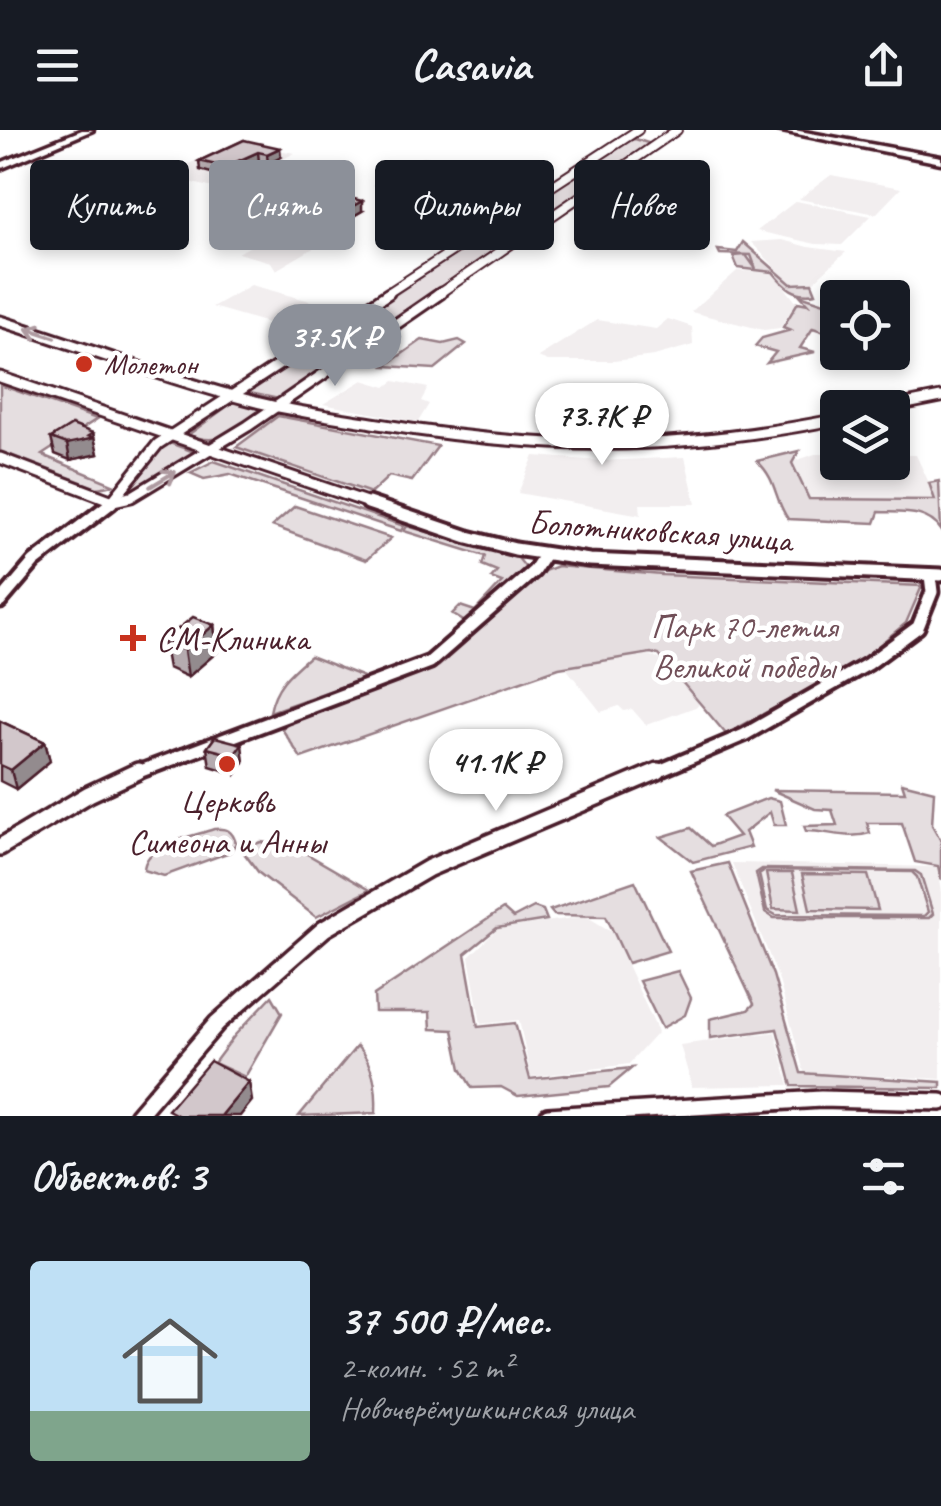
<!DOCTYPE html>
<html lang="ru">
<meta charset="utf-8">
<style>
:root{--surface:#171b24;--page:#20242c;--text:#f1f3f6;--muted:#9ea1a6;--line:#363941;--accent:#8c9099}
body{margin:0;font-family:Caveat,sans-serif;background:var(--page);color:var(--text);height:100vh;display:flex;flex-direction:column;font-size:38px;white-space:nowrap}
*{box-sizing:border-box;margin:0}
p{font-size:32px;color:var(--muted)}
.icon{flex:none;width:55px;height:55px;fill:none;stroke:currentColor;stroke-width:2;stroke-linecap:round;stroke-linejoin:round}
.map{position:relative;height:986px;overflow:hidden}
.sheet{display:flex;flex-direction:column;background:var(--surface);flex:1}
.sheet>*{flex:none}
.guide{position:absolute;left:30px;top:30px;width:882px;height:90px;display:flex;gap:20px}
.controls{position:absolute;left:820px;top:150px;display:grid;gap:20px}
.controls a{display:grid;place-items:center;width:90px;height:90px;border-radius:10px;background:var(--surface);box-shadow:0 5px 15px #0003;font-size:50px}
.price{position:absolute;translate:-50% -85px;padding:0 22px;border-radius:35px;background:#fff;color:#222;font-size:32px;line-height:65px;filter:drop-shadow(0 2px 5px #0008)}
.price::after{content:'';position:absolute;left:50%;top:60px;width:30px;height:22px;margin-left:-15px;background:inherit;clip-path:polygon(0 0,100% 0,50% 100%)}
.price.active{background:var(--accent);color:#fff}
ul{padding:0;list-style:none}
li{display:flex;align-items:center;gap:30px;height:250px;padding:0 30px}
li+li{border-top:2px solid var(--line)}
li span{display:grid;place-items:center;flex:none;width:280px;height:200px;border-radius:10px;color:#555}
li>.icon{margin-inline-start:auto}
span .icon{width:120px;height:120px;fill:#fffc;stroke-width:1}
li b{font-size:42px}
h2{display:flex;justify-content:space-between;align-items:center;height:120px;padding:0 30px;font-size:42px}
.chip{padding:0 35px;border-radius:10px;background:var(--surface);box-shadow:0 5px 15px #0003;font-size:35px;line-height:90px}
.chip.active{background:var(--accent);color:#fff}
header{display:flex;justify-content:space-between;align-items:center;height:130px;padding:0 30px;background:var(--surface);font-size:45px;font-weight:700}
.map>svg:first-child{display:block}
.built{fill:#f2eeef}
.green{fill:#e5dee0;stroke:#987e86;stroke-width:2.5;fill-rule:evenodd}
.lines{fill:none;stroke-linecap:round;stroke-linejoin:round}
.minor-far3-casing{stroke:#4a1f2b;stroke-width:12}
.minor-far2-casing{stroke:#4a1f2b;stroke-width:15}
.minor-far1-casing{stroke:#4a1f2b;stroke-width:19}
.minor-casing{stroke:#4a1f2b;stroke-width:22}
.major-casing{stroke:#4a1f2b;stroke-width:7}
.minor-far3{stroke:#fff;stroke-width:8}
.minor-far2{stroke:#fff;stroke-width:9}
.minor-far1{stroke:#fff;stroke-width:11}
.minor{stroke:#fff;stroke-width:15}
.major{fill:#fff;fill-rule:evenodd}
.wall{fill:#b5abaf;stroke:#4a1f2b;stroke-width:2.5}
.shaded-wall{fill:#938b8e;stroke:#4a1f2b;stroke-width:2.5}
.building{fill:#d2c7cb;stroke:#4a1f2b;stroke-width:2.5}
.oneway{stroke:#ae9aa0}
.poi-dot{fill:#c8321e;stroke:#fff;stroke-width:4}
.labels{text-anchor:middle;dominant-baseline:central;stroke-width:9;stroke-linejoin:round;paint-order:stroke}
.far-poi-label{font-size:30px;fill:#4a1f2b;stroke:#fff;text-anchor:start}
.street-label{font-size:35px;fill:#4a1f2b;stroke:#fff}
.park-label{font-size:35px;fill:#714f58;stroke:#fff}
.poi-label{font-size:35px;fill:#4a1f2b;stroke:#fff;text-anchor:start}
</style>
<header><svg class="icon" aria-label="menu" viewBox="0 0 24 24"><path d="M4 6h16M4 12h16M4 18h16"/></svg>Casavia<svg class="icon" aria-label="share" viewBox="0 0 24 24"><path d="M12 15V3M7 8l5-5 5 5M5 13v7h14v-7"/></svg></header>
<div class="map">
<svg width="941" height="986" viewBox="0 0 941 986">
<rect width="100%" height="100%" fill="#fff"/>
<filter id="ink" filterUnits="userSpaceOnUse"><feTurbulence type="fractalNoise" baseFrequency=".01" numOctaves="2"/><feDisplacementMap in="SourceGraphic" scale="20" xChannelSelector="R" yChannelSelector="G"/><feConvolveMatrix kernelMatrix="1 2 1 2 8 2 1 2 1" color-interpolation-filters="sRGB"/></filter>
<g filter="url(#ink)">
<g class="built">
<path d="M235,12L295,23L222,60L163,46Z"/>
<path d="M474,25L535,38L510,54L537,60L500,84L372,55L424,26L460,34Z"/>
<path d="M831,45L868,52L901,58L876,84L799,69Z"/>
<path d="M796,71L871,86L842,115L816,114L757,101Z"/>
<path d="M294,92L339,103L276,140L271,132L238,123Z"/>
<path d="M782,110L808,117L846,122L812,153L791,154L751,112Z"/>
<path d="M737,141L773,142L796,172L780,198L764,200L691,182Z"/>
<path d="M251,155L281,163L335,178L289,199L212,177Z"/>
<path d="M668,189L692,197L693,215L654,226L614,231H548L538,227L597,190L656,199Z"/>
<path d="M363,250L386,257L394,251L428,258L421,271L429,274L418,292L323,274Z"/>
<path d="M815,324H837L838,332H892L893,325H916L937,370L809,369L792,332Z"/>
<path d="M534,326L602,331L685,327L696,374H640L641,385L518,363Z"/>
<path d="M645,524L661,529L698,570V576L646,595L632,579L624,581L619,576L601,582L566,538Z"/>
<path d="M732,733L937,737L941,763V949L804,942L778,847Z"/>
<path d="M586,786L612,802L658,902L629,934L531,947L519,890L481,894L469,827L498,799Z"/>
<path d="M775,902L789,955L692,957L680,915Z"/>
</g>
<g class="green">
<path d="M635,9L651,14L393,189L375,184V178L627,10Z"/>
<path d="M743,112L791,154L812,153L816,163C795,167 785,157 773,142L738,138L733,126L746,125L756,139L751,125L720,124L718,120L737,122Z"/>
<path d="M800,165L837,177L832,183L837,185V197L831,204L813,198L800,218L815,222L767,233L776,222L755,216L762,208L791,200L783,197L798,172L808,174Z"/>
<path d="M422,210L443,214L459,210L466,214L435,239L385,236Z"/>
<path d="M314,214L331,216L320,225L336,230L279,269L245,262Z"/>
<path d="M0,255L97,289L42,325L115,355L97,358L0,321Z"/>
<path d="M240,270L256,274L258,283C231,302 222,317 188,305L233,272Z"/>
<path d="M278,286L438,316L412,351L389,346L371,363L236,317Z"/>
<path d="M167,312L197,323L131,363H123Z"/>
<path d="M799,321L792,333L809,369L935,370L929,353L939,351L941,400C927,380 905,383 879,382L875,393L788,389C773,367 778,351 757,331Z"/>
<path d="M214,331L404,396L401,401L230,344L204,349L190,343Z"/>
<path d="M295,376L391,408L366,430L272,396Z"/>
<path d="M407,396L518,428L526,438L465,492L452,484L460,476L475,481L502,452L491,448L497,441L482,435L485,426L404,401Z"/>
<path d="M557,436L662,445L922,456L906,493L856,534L726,604L659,525L651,523L559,538L301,628L282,599L288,594L439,536L544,441Z"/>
<path d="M310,526L366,548L270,582C275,555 290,543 310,526Z"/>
<path d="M902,653L934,661L932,695L941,711V750L938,736L915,732L902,693H867L870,703C848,710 828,701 806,701L804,696L837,695L832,680L815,679L772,660L905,662Z"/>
<path d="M768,668L780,671L786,695H774L770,682L745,702L751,717L693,732L661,707L691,698L711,716L739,706L722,686Z"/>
<path d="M214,699C227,698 232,700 236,713L230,722L164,746L144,740C145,713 192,707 214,699Z"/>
<path d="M261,712L295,717L369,760L316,787L259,743L241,719Z"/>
<path d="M728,733L773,845L801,943L941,952V958L792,956L777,899L710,908V889L748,880L754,874L691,741Z"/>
<path d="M762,739L915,741L921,745L933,784L929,788H774L765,782L756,743ZM765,740L912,742L917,747L928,782L924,786L776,785L767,780L759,744Z"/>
<path d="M766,743H792L800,780L773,779Z"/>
<path d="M802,744L868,745L878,780L810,779Z"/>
<path d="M635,751L668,821L628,833L606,786L554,785L550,780Z"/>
<path d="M534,777L543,780L547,790L497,798L465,824L478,897L515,893L530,949L632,938L609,957L518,966L501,957L472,958L461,939L453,900L431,899L430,882H375L374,865L503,779L513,788Z"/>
<path d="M678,841L691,868L685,885L662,898L639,851Z"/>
<path d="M272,866L282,883L245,947L214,933L235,905Z"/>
<path d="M357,916C374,934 377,958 376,983L299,986Z"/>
</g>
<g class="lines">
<g class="minor-far3-casing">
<g id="minor-far3">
<path d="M385,165L638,0"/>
<path d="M437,165L677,0"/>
</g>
</g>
<g class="minor-far2-casing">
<g id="minor-far2">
<path d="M0,191C87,218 172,251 260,273C297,282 335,287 372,293C542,321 668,323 838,289"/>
<path d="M0,247L375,375"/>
<path d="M886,278L941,267"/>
<path d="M0,328L113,371L131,367L248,296L441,163"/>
<path d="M109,375L158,314L389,163"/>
</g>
</g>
<g class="minor-far1-casing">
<g id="minor-far1">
<path d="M368,373L468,407L515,419L589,430L941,445"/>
<path d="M0,472L34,432L111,373"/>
<path d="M133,644L430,532L534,441L545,424"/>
<path d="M652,644L744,605L868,534L918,497L932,462L930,445"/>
</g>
</g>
<g class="minor-casing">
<g id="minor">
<path d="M0,717L89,664L138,641"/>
<path d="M137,986L217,893L324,799L429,738L658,641"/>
<path d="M548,986L821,969L941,972"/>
</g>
</g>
<g class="major-casing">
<g id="major">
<path d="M82,0H93L0,39V33Z"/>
<path d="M777,0H794L941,27V33Z"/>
</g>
</g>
<use href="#minor-far3" class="minor-far3"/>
<use href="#minor-far2" class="minor-far2"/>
<use href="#minor-far1" class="minor-far1"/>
<use href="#minor" class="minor"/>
<use href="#major" class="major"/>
</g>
<g class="wall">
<path d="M244,10L281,27L268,34L259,32L226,47L200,40L199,31Z"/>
<path d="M325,79L362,81L341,93L326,90Z"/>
<path d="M129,82L133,102L106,116L93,112L89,92Z"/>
<path d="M93,303L98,324L70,330L55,324L51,308Z"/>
<path d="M214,495L217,522L188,547L168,538L163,511Z"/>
<path d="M0,591L45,612L50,631L16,659L0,651Z"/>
<path d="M215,607L244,632L236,644L210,636L207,618Z"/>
</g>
<g class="shaded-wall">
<path d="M280,18L281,27L268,34L267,24Z"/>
<path d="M258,22L259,32L226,47L225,37Z"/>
<path d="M362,71V81L341,93V83Z"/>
<path d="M129,82L133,102L106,116L102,95Z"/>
<path d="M93,303L98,324L70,330L67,314Z"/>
<path d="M214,495L217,522L188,547L184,520Z"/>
<path d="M45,612L50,631L16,659L11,640Z"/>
<path d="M242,614L244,632L236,644L234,625Z"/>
<path d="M249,952L252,971L240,986H221Z"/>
</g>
<g class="building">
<path d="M244,10L280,18L267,24L258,22L225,37L199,31Z"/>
<path d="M346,67L362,71L341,83L325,79Z"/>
<path d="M116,78L129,82L102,95L89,92Z"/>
<path d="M72,295L93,303L88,306L95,308L67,314L51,308Z"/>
<path d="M193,487L214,495L184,520L163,511Z"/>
<path d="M0,591L45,612L11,640L0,635Z"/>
<path d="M215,607L242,614L234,625L207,618Z"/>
<path d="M210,931L249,952L221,986H179L168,980Z"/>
</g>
<defs><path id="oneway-shaft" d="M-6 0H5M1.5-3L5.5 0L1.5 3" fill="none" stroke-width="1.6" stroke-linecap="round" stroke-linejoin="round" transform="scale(2.5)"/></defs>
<g class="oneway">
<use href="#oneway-shaft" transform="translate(41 203) rotate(-162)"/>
<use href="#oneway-shaft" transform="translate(163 349) rotate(-31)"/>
</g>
</g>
<g class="poi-dot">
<circle cx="84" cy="234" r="10"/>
<path d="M128 493h10v10h10v10h-10v10h-10v-10h-10v-10h10z"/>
<circle cx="227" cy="634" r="10"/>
</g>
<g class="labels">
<g class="far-poi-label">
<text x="104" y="234">Молетон</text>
</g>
<g class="street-label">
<text transform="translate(660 401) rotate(4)">Болотниковская улица</text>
</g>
<g class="park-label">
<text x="744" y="496">Парк 70-летия<tspan x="744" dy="40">Великой победы</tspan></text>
</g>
<g class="poi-label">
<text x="156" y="508">СМ-Клиника</text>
<text x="227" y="671" text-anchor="middle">Церковь<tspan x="227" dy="40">Симеона и Анны</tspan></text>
</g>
</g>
</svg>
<div class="controls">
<a><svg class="icon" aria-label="locate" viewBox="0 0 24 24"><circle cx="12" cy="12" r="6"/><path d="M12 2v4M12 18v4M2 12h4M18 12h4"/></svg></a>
<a><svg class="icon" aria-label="layers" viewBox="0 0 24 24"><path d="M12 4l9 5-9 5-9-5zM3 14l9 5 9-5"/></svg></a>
</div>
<b class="price active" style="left:335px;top:259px">37.5K ₽</b>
<b class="price" style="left:602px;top:338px">73.7K ₽</b>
<b class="price" style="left:496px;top:684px">41.1K ₽</b>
<div class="guide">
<a class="chip">Купить</a>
<a class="chip active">Снять</a>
<a class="chip">Фильтры</a>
<a class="chip">Новое</a>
</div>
</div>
<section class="sheet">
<h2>Объектов: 3<svg class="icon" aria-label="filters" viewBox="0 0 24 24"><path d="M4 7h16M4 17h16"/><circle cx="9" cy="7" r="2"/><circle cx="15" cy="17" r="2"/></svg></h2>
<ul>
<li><span style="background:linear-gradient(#bfe0f5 75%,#7fa58c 0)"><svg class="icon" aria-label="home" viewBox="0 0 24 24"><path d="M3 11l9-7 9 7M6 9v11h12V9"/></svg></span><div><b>37 500 ₽/мес.</b><p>2-комн. · 52 m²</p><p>Новочерёмушкинская улица</p></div></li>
</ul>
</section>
